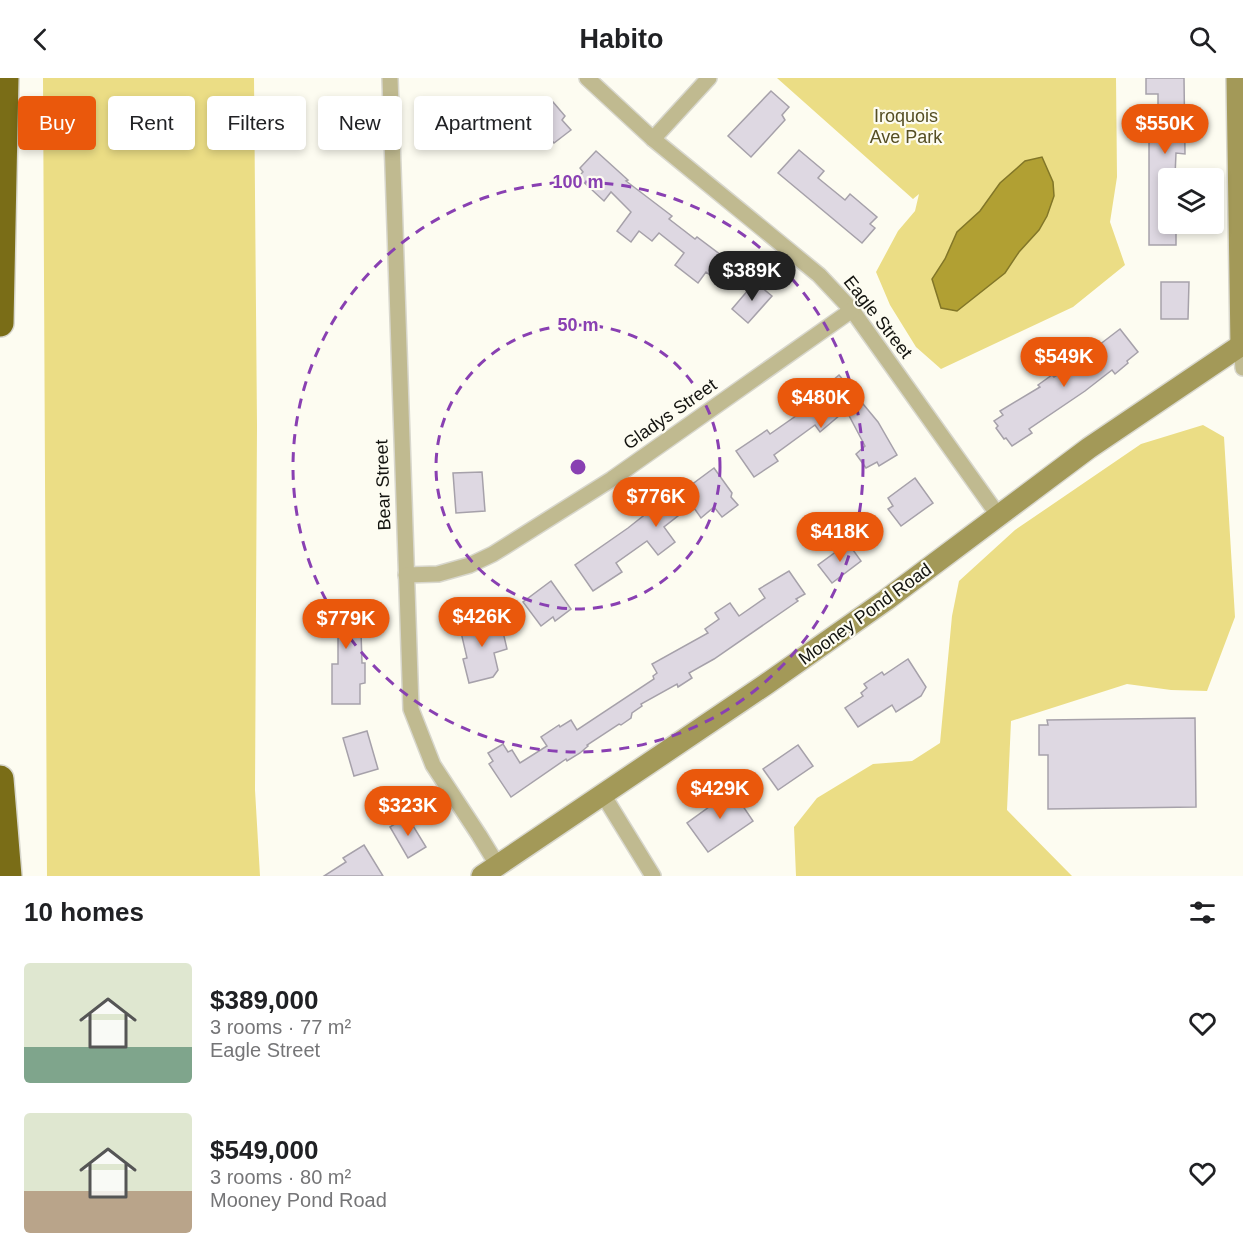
<!DOCTYPE html>
<meta charset="utf-8">
<style>
:root{--surface:#fff;--page:#f6f6f6;--text:#202124;--muted:#757577;--accent:#ea580c}
body{margin:0;font-family:Arial,sans-serif;background:var(--page);color:var(--text);height:100vh;display:flex;flex-direction:column;font-size:22px;white-space:nowrap}
*{box-sizing:border-box;margin:0}
p{font-size:20px;color:var(--muted)}
.icon{flex:none;width:33px;height:33px;fill:none;stroke:currentColor;stroke-width:2;stroke-linecap:round;stroke-linejoin:round}
.map{position:relative;height:798px;overflow:hidden}
.panel{display:flex;flex-direction:column;background:var(--surface);flex:1}
.panel>*{flex:none}
.hud{position:absolute;left:18px;top:18px;width:600px;height:54px;display:flex;gap:12px}
.buttons{position:absolute;left:1158px;top:90px;display:grid;gap:12px}
.buttons a{display:grid;place-items:center;width:66px;height:66px;border-radius:6px;background:var(--surface);box-shadow:0 3px 9px #0003;font-size:30px}
.price{position:absolute;translate:-50% -51px;padding:0 14px;border-radius:21px;background:var(--accent);color:#fff;font-size:20px;line-height:39px;filter:drop-shadow(0 2px 3px #0008)}
.price::after{content:'';position:absolute;left:50%;top:36px;width:18px;height:14px;margin-left:-9px;background:inherit;clip-path:polygon(0 0,100% 0,50% 100%)}
.price.current{background:#222;color:#fff}
ul{padding:0;list-style:none}
li{display:flex;align-items:center;gap:18px;height:150px;padding:0 24px}
li span{display:grid;place-items:center;flex:none;width:168px;height:120px;border-radius:6px;color:#555}
li>.icon{margin-inline-start:auto}
span .icon{width:72px;height:72px;fill:#fffc;stroke-width:1}
li b{font-size:26px}
h2{display:flex;justify-content:space-between;align-items:center;height:72px;padding:0 24px;font-size:26px}
.tag{padding:0 21px;border-radius:6px;background:var(--surface);box-shadow:0 3px 9px #0003;font-size:21px;line-height:54px}
.tag.current{background:var(--accent);color:#fff}
header{display:flex;justify-content:space-between;align-items:center;height:78px;padding:0 24px;background:var(--surface);font-size:27px;font-weight:800}
.map>svg:first-child{display:block}
.green{fill:#ebdd85}
.water{fill:#b1a033;stroke:#827628;stroke-width:1.5}
.building{fill:#ded8e2;stroke:#a6a1aa;stroke-width:1.5}
.lines{fill:none;stroke-linecap:round;stroke-linejoin:round}
.street-casing{stroke:#d8d7cd;stroke-width:18}
.secondary-casing{stroke:#d8d7cd;stroke-width:24}
.highway-casing{stroke:#d8d7cd;stroke-width:30}
.street{stroke:#c0ba90;stroke-width:15}
.secondary{stroke:#a39958;stroke-width:21}
.highway{stroke:#7a6d17;stroke-width:27}
.ring{fill:none;stroke:#8940b2;stroke-width:3;stroke-dasharray:10 8}
.labels{text-anchor:middle;dominant-baseline:central;stroke-width:4.5;stroke-linejoin:round;paint-order:stroke}
.park-label{font-size:18px;fill:#554e23;stroke:#fdfcf1}
.street-label{font-size:18px;fill:#13130f;stroke:#fdfcf1}
.centre{fill:#8940b2;stroke:#fdfcf1;stroke-width:3}
.ring-label{font-size:18px;text-anchor:middle;font-weight:bold;fill:#8940b2;stroke:#fdfcf1;stroke-width:4.5;stroke-linejoin:round;paint-order:stroke}
</style>
<header><svg class="icon" aria-label="back" viewBox="0 0 24 24"><path d="M15 5l-7 7 7 7"/></svg>Habito<svg class="icon" aria-label="search" viewBox="0 0 24 24"><circle cx="10" cy="10" r="6"/><path d="M15 15l6 6"/></svg></header>
<div class="map">
<svg width="1243" height="798" viewBox="0 0 1243 798">
<rect width="100%" height="100%" fill="#fdfcf1"/>
<g class="green">
<path d="M43,0H254L257,348L255,712L260,798H47Z"/>
<path d="M777,0H1116L1117,99L1110,144L1125,187L1073,229L941,291L916,269L890,227L876,194L898,153L915,133L919,116L913,121Z"/>
<path d="M1203,347L1224,359L1235,539L1207,613L1171,612L1127,606L1011,643L1007,732L1072,798H796L794,749L817,720L873,686L912,683L940,665L952,538L959,503L1015,452L1141,366Z"/>
</g>
<path class="water" d="M1042,79L1053,104L1054,118L1047,138L1039,152L1019,174L1005,195L957,233L941,230L932,201L945,181L957,154L980,133L1000,105L1025,83Z"/>
<g class="building">
<path d="M1146,0H1184L1185,76L1176,75L1175,98H1168V146H1176V167H1149V55H1158V16H1146Z"/>
<path d="M771,13L789,29L782,37L785,42L751,79L728,58Z"/>
<path d="M553,24L565,38L562,42L571,52L554,65L546,56L544,57L529,35L540,26L544,31Z"/>
<path d="M799,72L824,93L818,100L845,122L850,116L877,139L870,146L875,150L862,165L778,95Z"/>
<path d="M596,73L628,102L626,103L672,138L669,141L695,161L697,159L725,180L711,198L706,194L698,205L675,187L684,175L659,155L652,163L639,153L631,164L617,153L631,134L611,114L604,123L578,99L583,94L580,90Z"/>
<path d="M755,204L772,218L748,245L732,231Z"/>
<path d="M1161,204H1189L1188,241H1161Z"/>
<path d="M1120,251L1138,274L1127,283L1128,285L1115,296L1112,292L1085,313L1029,351L1032,355L1012,368L1006,360L1004,361L996,350L998,348L994,343L1003,337L1000,333L1040,309L1038,307L1052,297L1054,299L1069,290Z"/>
<path d="M839,297L878,344L897,377L879,388L877,384L866,390L856,376L865,368L846,332L820,354L815,347L774,377L778,383L754,399L736,373L767,352L770,356L800,335L798,332Z"/>
<path d="M714,390L732,415L731,419L738,427L722,439L714,429L701,440L692,427L664,449L675,464L658,477L647,463L616,485L622,494L593,513L575,487L628,450L657,427L660,430Z"/>
<path d="M482,394L485,433L456,435L453,395Z"/>
<path d="M915,400L933,425L901,448L888,431L893,428L888,420Z"/>
<path d="M848,465L861,483L832,505L818,487Z"/>
<path d="M789,493L805,516L796,521L798,523L714,581L689,595L692,600L678,609L677,606L641,626L642,628L632,635L631,640L621,647L619,646L587,667L588,668L580,675L567,683L566,681L511,719L489,686L493,683L488,675L503,666L508,674L512,672L520,685L547,668L541,659L559,647L560,649L571,642L577,652L654,601L653,598L657,595L652,586L708,555L705,551L719,541L715,535L730,525L739,538L765,520L759,511Z"/>
<path d="M551,503L571,531L555,543L553,539L541,548L523,524Z"/>
<path d="M360,522L362,585H365V605L360,606V626H332V586H338V556H331L330,539H319L318,523Z"/>
<path d="M483,541L484,544L500,541L507,571L494,575L498,592L493,599L469,605L463,581L467,580L460,550L469,547V545Z"/>
<path d="M908,581L926,609L921,618L896,634L892,627L858,649L845,630L863,618L861,615L867,610L864,606L882,594L884,597Z"/>
<path d="M1195,640L1196,729L1048,731V677H1039V647H1048L1047,642Z"/>
<path d="M367,653L378,691L354,698L343,660Z"/>
<path d="M798,667L813,688L778,712L763,691Z"/>
<path d="M730,709L753,743L708,774L687,745L713,726V721Z"/>
<path d="M407,738L426,769L408,780L390,749Z"/>
<path d="M364,767L383,798H324L346,784L343,780Z"/>
</g>
<g class="lines">
<g class="street-casing">
<g id="street">
<path d="M390,0L411,631L433,687L479,757L498,788"/>
<path d="M587,0L653,61L819,197L852,232L998,437"/>
<path d="M653,61L709,0"/>
<path d="M1241,268L1243,290"/>
<path d="M406,497L438,496L470,487L493,476L612,401L852,232"/>
<path d="M602,715L653,798"/>
</g>
</g>
<g class="secondary-casing">
<g id="secondary">
<path d="M1237,0L1241,268"/>
<path d="M482,798L765,607L886,522L1089,370L1243,266"/>
</g>
</g>
<g class="highway-casing">
<g id="highway">
<path d="M0,245L5,0"/>
<path d="M0,701L8,798"/>
</g>
</g>
<use href="#street" class="street"/>
<use href="#secondary" class="secondary"/>
<use href="#highway" class="highway"/>
</g>
<g class="ring">
<circle cx="578" cy="389" r="142"/>
<circle cx="578" cy="389" r="285"/>
</g>
<g class="labels">
<g class="park-label">
<text x="906" y="38">Iroquois<tspan x="906" dy="21">Ave Park</tspan></text>
</g>
<g class="street-label">
<text transform="translate(878 239) rotate(52)">Eagle Street</text>
<text transform="translate(670 336) rotate(-35)">Gladys Street</text>
<text transform="translate(383 407) rotate(-92)">Bear Street</text>
<text transform="translate(865 536) rotate(-36)">Mooney Pond Road</text>
</g>
</g>
<circle cx="578" cy="389" r="9" class="centre"/>
<g class="ring-label">
<text x="578" y="110">100 m</text>
<text x="578" y="253">50 m</text>
</g>
</svg>
<div class="buttons">
<a><svg class="icon" aria-label="layers" viewBox="0 0 24 24"><path d="M12 4l9 5-9 5-9-5zM3 14l9 5 9-5"/></svg></a>
</div>
<b class="price" style="left:1165px;top:77px">$550K</b>
<b class="price current" style="left:752px;top:224px">$389K</b>
<b class="price" style="left:1064px;top:310px">$549K</b>
<b class="price" style="left:821px;top:351px">$480K</b>
<b class="price" style="left:656px;top:450px">$776K</b>
<b class="price" style="left:840px;top:485px">$418K</b>
<b class="price" style="left:482px;top:570px">$426K</b>
<b class="price" style="left:346px;top:572px">$779K</b>
<b class="price" style="left:720px;top:742px">$429K</b>
<b class="price" style="left:408px;top:759px">$323K</b>
<div class="hud">
<a class="tag current">Buy</a>
<a class="tag">Rent</a>
<a class="tag">Filters</a>
<a class="tag">New</a>
<a class="tag">Apartment</a>
</div>
</div>
<section class="panel">
<h2>10 homes<svg class="icon" aria-label="filters" viewBox="0 0 24 24"><path d="M4 7h16M4 17h16"/><circle cx="9" cy="7" r="2"/><circle cx="15" cy="17" r="2"/></svg></h2>
<ul>
<li><span style="background:linear-gradient(#dfe7d0 70%,#7fa58c 0)"><svg class="icon" aria-label="home" viewBox="0 0 24 24"><path d="M3 11l9-7 9 7M6 9v11h12V9"/></svg></span><div><b>$389,000</b><p>3 rooms · 77 m²</p><p>Eagle Street</p></div><svg class="icon" aria-label="heart" viewBox="0 0 24 24"><path d="M12 20l-8-8c-3-5 5-10 8-4 3-6 11-1 8 4z"/></svg></li>
<li><span style="background:linear-gradient(#dfe7d0 65%,#b9a48a 0)"><svg class="icon" aria-label="home" viewBox="0 0 24 24"><path d="M3 11l9-7 9 7M6 9v11h12V9"/></svg></span><div><b>$549,000</b><p>3 rooms · 80 m²</p><p>Mooney Pond Road</p></div><svg class="icon" aria-label="heart" viewBox="0 0 24 24"><path d="M12 20l-8-8c-3-5 5-10 8-4 3-6 11-1 8 4z"/></svg></li>
</ul>
</section>
